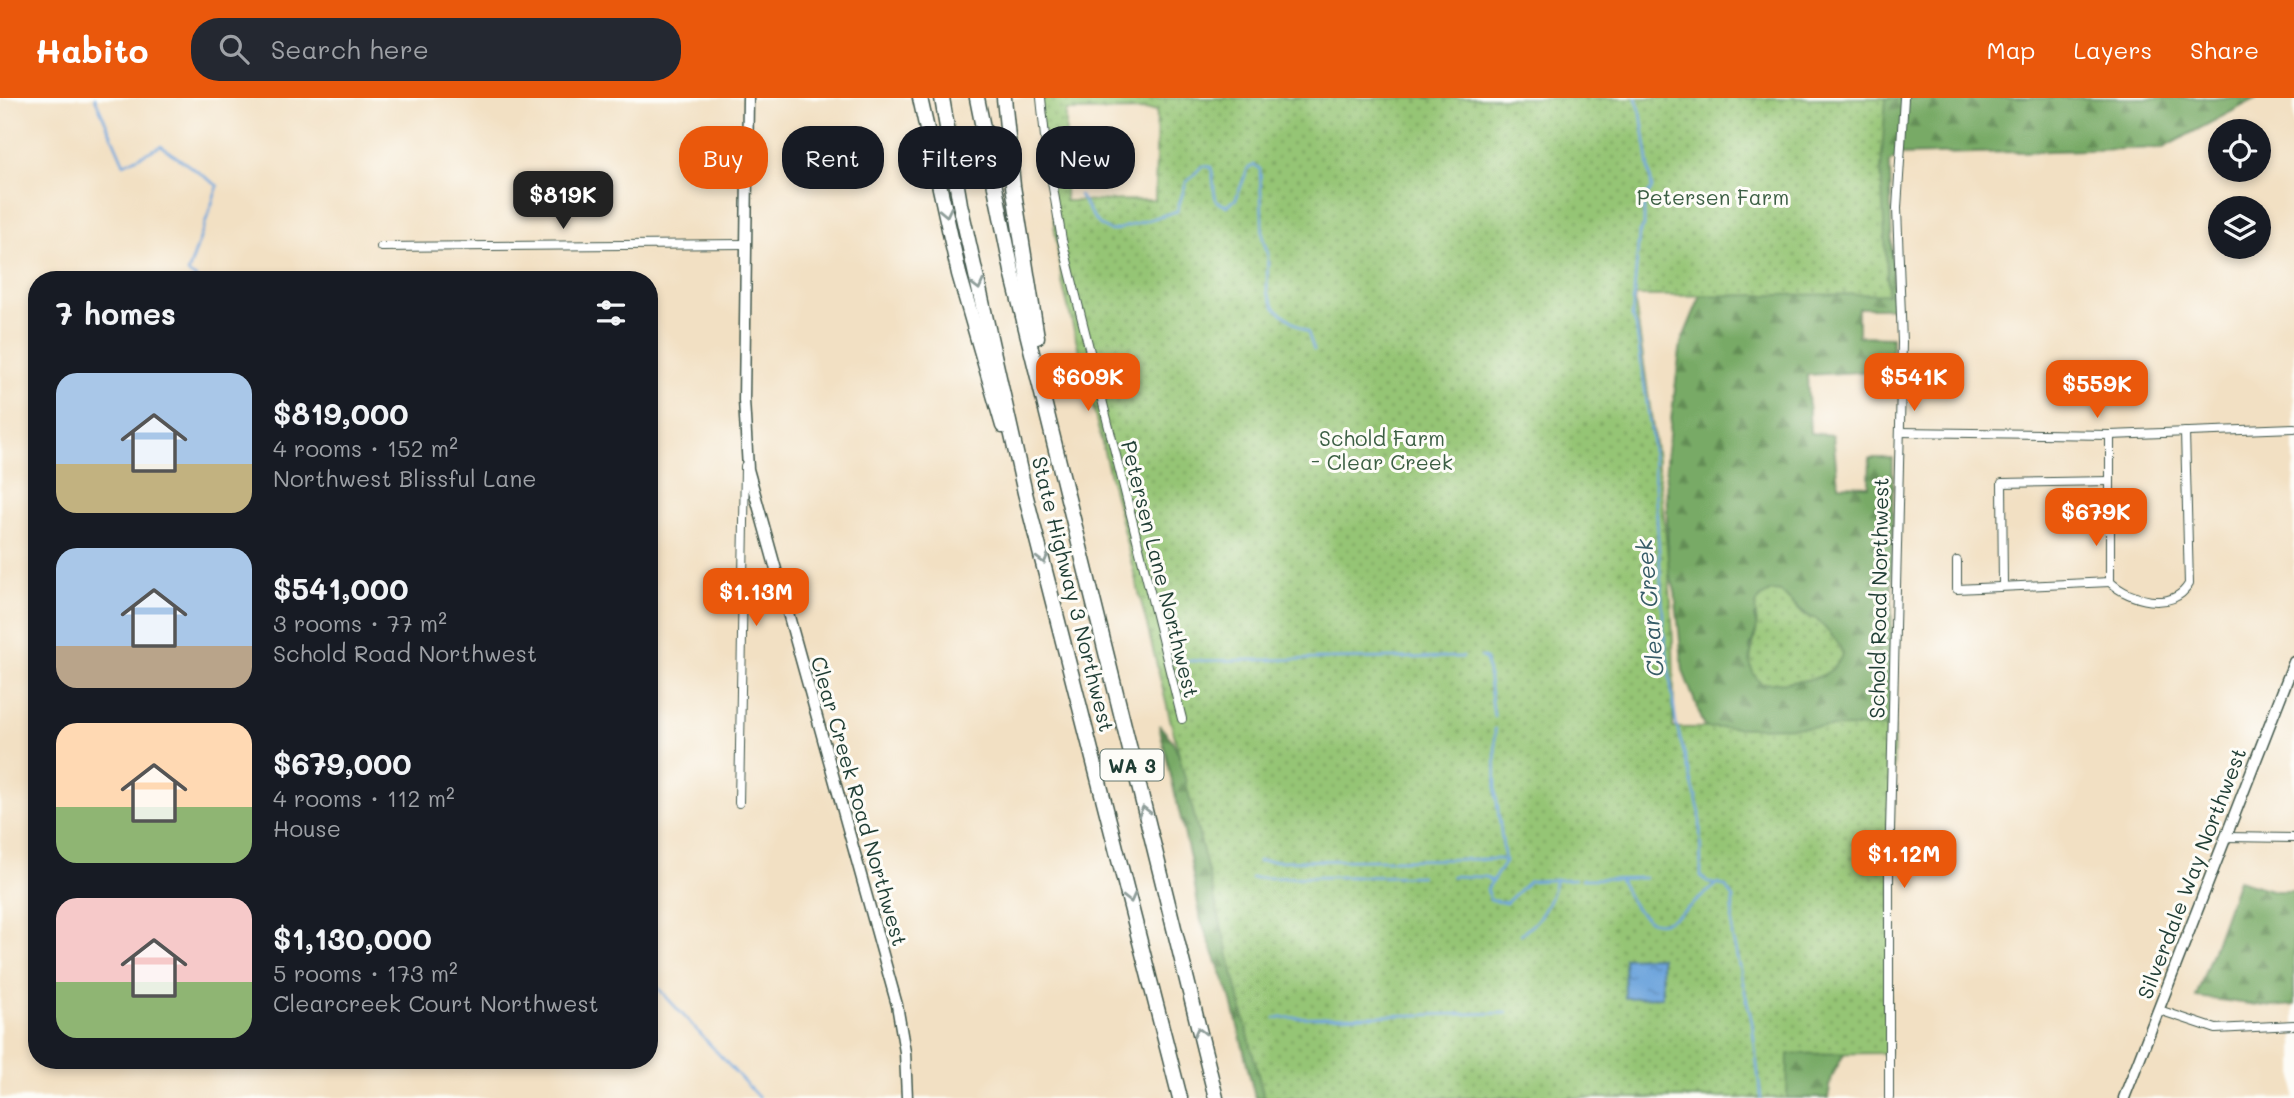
<!DOCTYPE html>
<meta charset="utf-8">
<style>
:root{--surface:#171b24;--page:#242831;--text:#f1f3f6;--muted:#9ea1a6;--accent:#ea580c}
body{margin:0;font-family:Mali,sans-serif;background:var(--page);color:var(--text);height:100vh;display:flex;flex-direction:column;font-size:26px;white-space:nowrap}
*{box-sizing:border-box;margin:0}
p{font-size:23px;color:var(--muted)}
.icon{flex:none;width:38px;height:38px;fill:none;stroke:currentColor;stroke-width:2;stroke-linecap:round;stroke-linejoin:round}
.map{position:relative;flex:1;overflow:hidden}
.details{position:absolute;left:28px;top:173px;width:630px;height:798px;display:flex;flex-direction:column;background:var(--surface);border-radius:28px;box-shadow:0 4px 10px #0003}
.details>*{flex:none}
.hud{position:absolute;left:679px;top:28px;width:665px;height:63px;display:flex;gap:14px}
.tools{position:absolute;left:2208px;top:21px;display:grid;gap:14px}
.tools a{display:grid;place-items:center;width:63px;height:63px;border-radius:50%;background:var(--surface);box-shadow:0 4px 10px #0003;font-size:35px}
.price{position:absolute;translate:-50% -60px;padding:0 16px;border-radius:14px;background:var(--accent);color:#fff;font-size:23px;line-height:46px;filter:drop-shadow(0 2px 4px #0008)}
.price::after{content:'';position:absolute;left:50%;top:42px;width:21px;height:16px;margin-left:-10px;background:inherit;clip-path:polygon(0 0,100% 0,50% 100%)}
.price.current{background:#222;color:#fff}
ul{padding:0;list-style:none}
li{display:flex;align-items:center;gap:21px;height:175px;padding:0 28px}
li span{display:grid;place-items:center;flex:none;width:196px;height:140px;border-radius:21px;color:#555}
li>.icon{margin-inline-start:auto}
span .icon{width:84px;height:84px;fill:#fffc;stroke-width:1}
li b{font-size:30px}
h2{display:flex;justify-content:space-between;align-items:center;height:84px;padding:0 28px;font-size:30px}
.chip{padding:0 24px;border-radius:28px;background:var(--surface);box-shadow:0 4px 10px #0003;font-size:24px;line-height:63px}
.chip.current{background:var(--accent);color:#fff}
header{display:flex;align-items:center;gap:42px;box-sizing:border-box;height:98px;padding:0 35px;background:var(--accent);color:#fff}
header strong{font-size:33px}
nav{display:flex;gap:38px;margin-inline-start:auto;font-size:24px}
.search{width:490px;height:63px;background:var(--page);display:flex;align-items:center;gap:18px;box-sizing:border-box;padding:0 24px;border-radius:28px;color:var(--muted);font-size:26px}
.map>svg:first-child{display:block}
.forest{fill:url(#forest-firs);stroke:#4c744d;stroke-width:2;fill-rule:evenodd}
.park{fill:url(#park-dots);stroke:#5a8154;stroke-width:2;fill-rule:evenodd}
.water{fill:url(#water-ripples);stroke:#487288;stroke-width:2}
.lines{fill:none;stroke-linecap:round;stroke-linejoin:round}
.stream{stroke:#70a6dd;stroke-width:2.5}
.minor-casing{stroke:#3f5549;stroke-width:10}
.secondary-casing{stroke:#3f5549;stroke-width:13}
.motorway-casing{stroke:#3f5549;stroke-width:17}
.minor{stroke:#fff;stroke-width:8}
.secondary{stroke:#fff;stroke-width:10}
.motorway{stroke:#fff;stroke-width:14}
.oneway{stroke:#8f9e9a}
.labels{text-anchor:middle;dominant-baseline:central;stroke-width:6;stroke-linejoin:round;paint-order:stroke}
.shield{fill:#fdfcf7;stroke:#62766e;stroke-width:2}
.shield-label{font-size:19px;font-weight:bold;fill:#1f3d34}
.park-label{font-size:21px;fill:#3c5f44;stroke:#fdfcf7}
.street-label{font-size:21px;fill:#1f3d34;stroke:#fdfcf7}
.water-label{font-size:23px;font-style:italic;fill:#375c67;stroke:#fdfcf7}
</style>
<header>
<strong>Habito</strong>
<div class="search"><svg class="icon" aria-label="search" viewBox="0 0 24 24"><circle cx="10" cy="10" r="6"/><path d="M15 15l6 6"/></svg>Search here</div>
<nav><a>Map</a><a>Layers</a><a>Share</a></nav>
</header>
<div class="map">
<svg width="2294" height="1000" viewBox="0 0 2294 1000">
<defs>
<pattern id="forest-firs" width="22" height="20" patternUnits="userSpaceOnUse" patternTransform="scale(1.75)"><rect width="22" height="20" fill="#78aa66"/><path d="M5 1l3.5 6h-7zM16 11l3.5 6h-7z" fill="#628c55"/></pattern>
<pattern id="park-dots" width="8" height="8" patternUnits="userSpaceOnUse" patternTransform="scale(1.75)"><rect width="8" height="8" fill="#95c575"/><path d="M2 2h.1M6 6h.1" fill="none" stroke="#79a161" stroke-width="1.8" stroke-linecap="round"/></pattern>
<pattern id="water-ripples" width="26" height="14" patternUnits="userSpaceOnUse" patternTransform="scale(1.75)"><rect width="26" height="14" fill="#70a6dd"/><path d="M2 4q2-2 4 0t4 0M15 11q2-2 4 0t4 0" fill="none" stroke="#5b88b4"/></pattern>
</defs>
<rect width="100%" height="100%" fill="#fdfcf7"/>
<filter id="ink" filterUnits="userSpaceOnUse"><feTurbulence type="fractalNoise" baseFrequency=".0143" numOctaves="2"/><feDisplacementMap in="SourceGraphic" scale="14" xChannelSelector="R" yChannelSelector="G"/><feConvolveMatrix kernelMatrix="1 2 1 2 8 2 1 2 1" color-interpolation-filters="sRGB"/></filter>
<filter id="wash" filterUnits="userSpaceOnUse"><feTurbulence type="fractalNoise" baseFrequency=".00686" numOctaves="4" result="noise"/><feDisplacementMap in="SourceGraphic" scale="28" xChannelSelector="R" yChannelSelector="G"/><feGaussianBlur stdDeviation="1.57" result="paint"/><feColorMatrix in="noise" values="0 0 0 0 0 0 0 0 0 0 0 0 0 0 0 0 0 1.4 0 .05"/><feComposite in="paint" operator="in"/></filter>
<g filter="url(#wash)">
<rect width="100%" height="100%" fill="#f2e0c3"/>
<g class="forest">
<path d="M1843,0H2257L2163,50L1899,57L1890,64L1893,210H1858V238L1892,239V272L1807,277L1810,335L1833,337L1838,387L1869,388L1870,360H1893L1891,626L1816,653L1849,947L1832,978L1828,1000H1772L1715,642L1704,627L1683,573L1675,493L1668,472L1666,360L1681,245L1703,192ZM1781,494C1801,518 1831,526 1842,556L1823,578L1762,586L1750,550L1757,530L1754,518Z"/>
<path d="M1159,627L1172,642L1196,695L1313,1000H1255L1232,903L1201,823L1190,760Z"/>
<path d="M2238,782L2275,793H2294V907L2272,909L2196,899Z"/>
</g>
<g class="park">
<path d="M1037,0H1886L1881,71L1888,196L1634,198C1655,342 1678,484 1673,630L1894,629L1889,955L1788,956L1787,1000H1264L1062,184ZM1157,12L1155,102L1065,103L1066,13Z"/>
<path d="M1772,493L1781,494L1805,518L1817,521L1839,546L1842,556C1832,587 1790,583 1762,586C1744,569 1751,556 1756,535C1760,514 1745,505 1772,493Z"/>
</g>
<path class="water" d="M1661,859L1662,899L1625,900L1624,860Z"/>
<g class="lines">
<g class="stream">
<path d="M95,0L124,66L161,48L218,88L188,175L199,182"/>
<path d="M1636,0L1641,15L1652,91L1644,101V128L1639,136L1632,218L1636,228L1652,340L1664,534L1676,625L1700,715L1701,778L1709,785L1725,788L1733,800L1732,838L1752,924L1761,1000"/>
<path d="M1079,97C1088,110 1096,130 1112,133L1177,113L1186,85L1202,68L1211,69C1215,82 1212,92 1217,104L1227,108L1236,101L1248,70L1254,67L1260,71L1263,141L1268,156L1267,194L1275,210L1308,235L1314,252"/>
<path d="M1481,559L1486,561L1494,618"/>
<path d="M1176,563L1463,559"/>
<path d="M1495,631L1496,697L1505,764L1487,791L1490,802L1506,805L1529,783L1575,781"/>
<path d="M1258,763L1500,761L1505,764"/>
<path d="M1452,778L1486,779L1491,783"/>
<path d="M1251,780L1421,778"/>
<path d="M1582,781L1645,780"/>
<path d="M1619,781C1654,855 1672,820 1719,785"/>
<path d="M1521,836C1541,823 1551,804 1556,781"/>
<path d="M649,880L759,1000"/>
<path d="M1275,920L1507,915"/>
</g>
</g>
</g>
<g filter="url(#ink)">
<g class="lines">
<g class="minor-casing">
<g id="minor">
<path d="M1041,0L1046,49L1062,142L1182,621"/>
<path d="M381,149L746,146"/>
<path d="M1900,334L2110,337L2294,330"/>
<path d="M1957,463V491L2110,484V337"/>
<path d="M2110,484C2129,502 2172,515 2189,486L2185,334"/>
<path d="M2003,487L2002,385L2110,383"/>
<path d="M739,705L745,368"/>
<path d="M2226,739L2294,740"/>
<path d="M2159,912L2216,931L2294,927"/>
<path d="M1889,1000V773L1902,245L1897,110L1904,0"/>
</g>
</g>
<g class="secondary-casing">
<g id="secondary">
<path d="M748,0L744,302L748,371L897,907L905,954L907,1000"/>
<path d="M2124,1000L2294,564"/>
</g>
</g>
<g class="motorway-casing">
<g id="motorway">
<path d="M920,0L959,176L1003,328"/>
<path d="M942,0L960,106L1025,395L1180,1000"/>
<path d="M977,0L1013,178L1216,1000"/>
<path d="M1004,0L1013,88L1037,239"/>
</g>
</g>
<use href="#minor" class="minor"/>
<use href="#secondary" class="secondary"/>
<use href="#motorway" class="motorway"/>
</g>
<defs><path id="oneway-chevron" d="M-2-3.5L2.5 0L-2 3.5" fill="none" stroke-width="1.6" stroke-linecap="round" stroke-linejoin="round" transform="scale(1.75)"/></defs>
<g class="oneway">
<use href="#oneway-chevron" transform="translate(946 114) rotate(78)"/>
<use href="#oneway-chevron" transform="translate(978 187) rotate(76)"/>
<use href="#oneway-chevron" transform="translate(1043 461) rotate(75)"/>
<use href="#oneway-chevron" transform="translate(1144 713) rotate(-104)"/>
<use href="#oneway-chevron" transform="translate(1130 800) rotate(76)"/>
<use href="#oneway-chevron" transform="translate(1199 934) rotate(-104)"/>
</g>
</g>
<g class="labels">
<rect class="shield" x="1100.5" y="651.5" width="63" height="31" rx="5"/>
<g class="shield-label">
<text x="1132" y="667">WA 3</text>
</g>
<g class="park-label">
<text x="1713" y="98">Petersen Farm</text>
<text x="1382" y="339">Schold Farm<tspan x="1382" dy="24">- Clear Creek</tspan></text>
</g>
<g class="street-label">
<text transform="translate(1161 471) rotate(76)">Petersen Lane Northwest</text>
<text transform="translate(1074 496) rotate(76)">State Highway 3 Northwest</text>
<text transform="translate(1878 500) rotate(-89)">Schold Road Northwest</text>
<text transform="translate(860 703) rotate(74)">Clear Creek Road Northwest</text>
<text transform="translate(2191 775) rotate(-69)">Silverdale Way Northwest</text>
</g>
<g class="water-label">
<text transform="translate(1649 510) rotate(-95)">Clear Creek</text>
</g>
</g>
</svg>
<div class="tools">
<a><svg class="icon" aria-label="locate" viewBox="0 0 24 24"><circle cx="12" cy="12" r="6"/><path d="M12 2v4M12 18v4M2 12h4M18 12h4"/></svg></a>
<a><svg class="icon" aria-label="layers" viewBox="0 0 24 24"><path d="M12 4l9 5-9 5-9-5zM3 14l9 5 9-5"/></svg></a>
</div>
<b class="price current" style="left:563px;top:133px">$819K</b>
<b class="price" style="left:1088px;top:315px">$609K</b>
<b class="price" style="left:1914px;top:315px">$541K</b>
<b class="price" style="left:2097px;top:322px">$559K</b>
<b class="price" style="left:2096px;top:450px">$679K</b>
<b class="price" style="left:756px;top:530px">$1.13M</b>
<b class="price" style="left:1904px;top:792px">$1.12M</b>
<div class="hud">
<a class="chip current">Buy</a>
<a class="chip">Rent</a>
<a class="chip">Filters</a>
<a class="chip">New</a>
</div>
<section class="details">
<h2>7 homes<svg class="icon" aria-label="filters" viewBox="0 0 24 24"><path d="M4 7h16M4 17h16"/><circle cx="9" cy="7" r="2"/><circle cx="15" cy="17" r="2"/></svg></h2>
<ul>
<li><span style="background:linear-gradient(#a9c7e8 65%,#c2b280 0)"><svg class="icon" aria-label="home" viewBox="0 0 24 24"><path d="M3 11l9-7 9 7M6 9v11h12V9"/></svg></span><div><b>$819,000</b><p>4 rooms · 152 m²</p><p>Northwest Blissful Lane</p></div></li>
<li><span style="background:linear-gradient(#a9c7e8 70%,#b9a48a 0)"><svg class="icon" aria-label="home" viewBox="0 0 24 24"><path d="M3 11l9-7 9 7M6 9v11h12V9"/></svg></span><div><b>$541,000</b><p>3 rooms · 77 m²</p><p>Schold Road Northwest</p></div></li>
<li><span style="background:linear-gradient(#ffd9b3 60%,#8fb573 0)"><svg class="icon" aria-label="home" viewBox="0 0 24 24"><path d="M3 11l9-7 9 7M6 9v11h12V9"/></svg></span><div><b>$679,000</b><p>4 rooms · 112 m²</p><p>House</p></div></li>
<li><span style="background:linear-gradient(#f6c9c9 60%,#8fb573 0)"><svg class="icon" aria-label="home" viewBox="0 0 24 24"><path d="M3 11l9-7 9 7M6 9v11h12V9"/></svg></span><div><b>$1,130,000</b><p>5 rooms · 173 m²</p><p>Clearcreek Court Northwest</p></div></li>
</ul>
</section>
</div>
